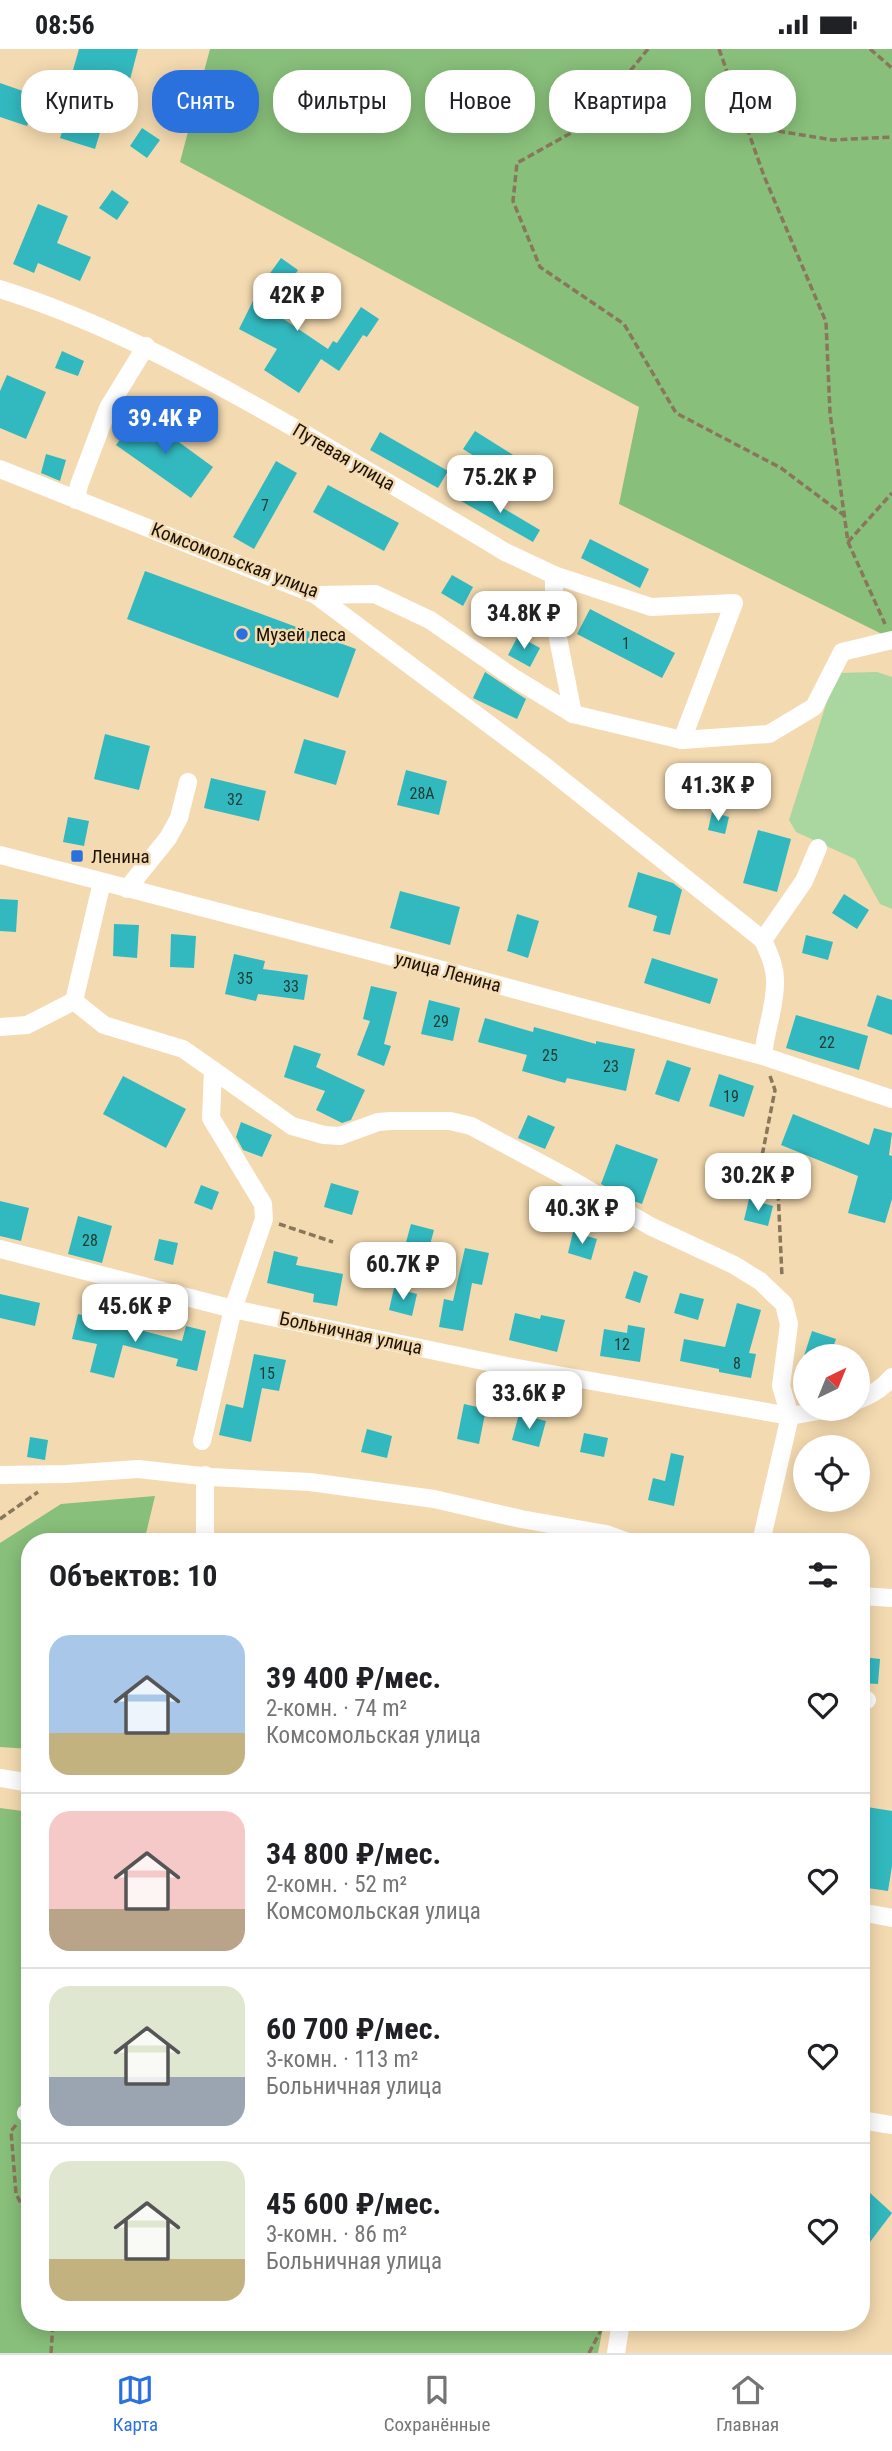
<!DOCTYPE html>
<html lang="ru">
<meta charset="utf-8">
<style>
:root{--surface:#fff;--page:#f6f6f6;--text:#202124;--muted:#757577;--line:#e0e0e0;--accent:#2b71dd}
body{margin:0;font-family:"Roboto Condensed",sans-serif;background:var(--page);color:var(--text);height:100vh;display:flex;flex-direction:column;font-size:26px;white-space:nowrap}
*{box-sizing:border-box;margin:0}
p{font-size:23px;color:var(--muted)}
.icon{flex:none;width:38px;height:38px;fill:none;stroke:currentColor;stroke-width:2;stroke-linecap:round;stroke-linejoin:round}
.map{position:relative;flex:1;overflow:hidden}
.sheet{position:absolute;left:21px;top:1484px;width:849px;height:798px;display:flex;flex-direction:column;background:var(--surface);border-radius:28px;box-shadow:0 4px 18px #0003}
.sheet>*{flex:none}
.banner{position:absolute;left:21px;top:21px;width:850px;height:63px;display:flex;gap:14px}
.needle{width:46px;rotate:43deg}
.fabs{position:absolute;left:793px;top:1295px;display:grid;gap:14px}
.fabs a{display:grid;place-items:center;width:77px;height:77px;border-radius:50%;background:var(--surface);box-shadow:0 4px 18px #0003;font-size:35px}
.price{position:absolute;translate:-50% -60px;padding:0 16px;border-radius:14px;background:#fff;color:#222;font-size:23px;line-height:46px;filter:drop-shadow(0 2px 4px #0008)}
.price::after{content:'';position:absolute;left:50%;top:42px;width:21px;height:16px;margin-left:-10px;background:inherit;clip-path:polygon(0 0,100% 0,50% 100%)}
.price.on{background:var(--accent);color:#fff}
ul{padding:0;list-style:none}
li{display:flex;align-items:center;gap:21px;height:175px;padding:0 28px}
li+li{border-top:2px solid var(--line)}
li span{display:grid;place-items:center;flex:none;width:196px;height:140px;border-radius:21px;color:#555}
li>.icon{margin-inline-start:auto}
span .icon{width:84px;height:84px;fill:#fffc;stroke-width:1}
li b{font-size:30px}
h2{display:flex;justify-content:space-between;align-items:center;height:84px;padding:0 28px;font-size:30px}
.pill{padding:0 24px;border-radius:28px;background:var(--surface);box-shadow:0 4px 18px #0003;font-size:24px;line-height:63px}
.pill.on{background:var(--accent);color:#fff}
.status{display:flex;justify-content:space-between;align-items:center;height:49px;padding:0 35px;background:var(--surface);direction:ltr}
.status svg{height:19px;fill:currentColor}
.tab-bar{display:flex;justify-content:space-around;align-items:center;height:98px;border-top:2px solid var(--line);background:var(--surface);font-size:19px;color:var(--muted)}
.tab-bar a{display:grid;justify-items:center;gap:4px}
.tab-bar .on{color:var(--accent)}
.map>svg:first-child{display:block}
.green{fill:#aad69f}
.forest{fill:#88bf7a}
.building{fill:#32b9bf}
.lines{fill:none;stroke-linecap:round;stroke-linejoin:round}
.path{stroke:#88775a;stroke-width:3.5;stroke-dasharray:7 3.5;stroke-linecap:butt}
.minor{stroke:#fff;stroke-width:18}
.poi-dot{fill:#2b71dd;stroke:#f4dab0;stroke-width:2.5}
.labels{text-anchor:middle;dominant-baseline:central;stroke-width:5;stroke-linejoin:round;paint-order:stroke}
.number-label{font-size:16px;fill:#213c33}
.street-label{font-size:19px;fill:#1b1204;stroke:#f4dab0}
.poi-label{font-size:19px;fill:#1b1204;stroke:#f4dab0;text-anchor:start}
</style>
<div class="status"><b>08:56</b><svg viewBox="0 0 49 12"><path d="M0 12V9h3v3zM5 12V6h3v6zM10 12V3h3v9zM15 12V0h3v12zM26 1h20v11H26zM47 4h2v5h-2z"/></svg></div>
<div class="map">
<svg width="892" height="2304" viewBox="0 0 892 2304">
<rect width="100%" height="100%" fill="#f4dab0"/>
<path class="green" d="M877,623L892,628V860L880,855L855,810L796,783L789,771L836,624Z"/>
<g class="forest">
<path d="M210,0H892V590L619,455L639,358L180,113Z"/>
<path d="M155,1447L144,1493H30V1700L0,1698V1494L61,1455Z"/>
<path d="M0,1759L30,1763V2273H604L598,2304H0Z"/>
</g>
<g class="building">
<path d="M79,0H138L127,42L71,28Z"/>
<path d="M0,34L37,47L27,77L0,68Z"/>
<path d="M72,53L106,64L95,100L60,89Z"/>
<path d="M142,79L160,91L147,109L130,97Z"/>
<path d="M112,141L129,153L117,171L99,159Z"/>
<path d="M38,155L68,167L57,194L91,208L80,232L38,214L34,224L13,215Z"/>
<path d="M281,209L298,221L276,254L283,258L279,267L328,300L333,292L337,294L361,258L379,270L367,288L363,286L339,322L321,310L299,344L264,321L277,300L239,280L260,238Z"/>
<path d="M62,302L84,312L78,327L55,319Z"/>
<path d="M7,326L46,343L26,390L0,379V342Z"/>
<path d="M139,364L213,418L191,449L116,396Z"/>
<path d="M475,382L542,424L531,443L463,400Z"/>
<path d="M380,383L448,422L438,439L370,401Z"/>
<path d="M46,405L66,411L60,432L41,424Z"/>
<path d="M276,412L297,424L254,500L233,488Z"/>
<path d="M328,436L399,474L384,502L313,463Z"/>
<path d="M469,439L540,481L533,493L461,452Z"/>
<path d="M590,490L649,520L640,539L581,509Z"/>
<path d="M145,522L356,600L338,649L127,570Z"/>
<path d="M452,526L473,538L463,557L441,544Z"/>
<path d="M590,560L675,604L662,629L577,585Z"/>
<path d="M518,587L540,599L530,618L508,606Z"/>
<path d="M485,623L526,650L517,670L473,649Z"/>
<path d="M105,685L150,697L139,741L94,730Z"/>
<path d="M304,690L346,702L336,736L294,724Z"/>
<path d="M406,721L447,732L439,766L397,756Z"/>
<path d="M211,729L266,742L259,772L204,759Z"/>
<path d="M712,763L729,768L725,785L708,781Z"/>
<path d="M68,768L89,772L84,797L63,793Z"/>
<path d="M758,781L791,790L777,843L743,834Z"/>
<path d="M638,823L673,834L682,841L670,886L653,882L657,867L628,858Z"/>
<path d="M400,842L460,858L450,896L390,879Z"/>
<path d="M844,845L869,861L857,880L832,864Z"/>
<path d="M0,850L18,851L16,883L0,882Z"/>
<path d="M517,865L539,872L528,909L507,902Z"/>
<path d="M114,875L139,876L137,909L113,907Z"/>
<path d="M171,885L196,887L194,919L170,918Z"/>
<path d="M806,886L833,893L828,911L802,904Z"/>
<path d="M234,905L265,912L263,920L308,926L304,951L258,945L256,952L225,945Z"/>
<path d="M652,909L718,930L710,955L644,934Z"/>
<path d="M371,937L397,943L384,995L391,997L384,1017L357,1006L370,972L363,970Z"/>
<path d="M877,946L892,951V986L867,977Z"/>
<path d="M429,951L460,959L453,992L421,985Z"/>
<path d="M796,966L868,987L859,1021L786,999Z"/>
<path d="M485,969L533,983L534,978L596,995V992L635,1000L626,1042L567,1029L565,1034L522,1022L527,1006L478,993Z"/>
<path d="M294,996L321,1005L316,1018L365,1041L351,1071L342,1074L316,1061L325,1042L284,1028Z"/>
<path d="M667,1011L691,1019L679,1053L655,1045Z"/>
<path d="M719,1025L754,1037L744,1068L709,1057Z"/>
<path d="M123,1027L186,1060L166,1099L103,1065Z"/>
<path d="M793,1065L869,1096L874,1079L892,1084L889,1106L892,1107V1150L885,1174L848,1164L858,1127L781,1096Z"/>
<path d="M528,1066L555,1078L545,1100L518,1089Z"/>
<path d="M241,1073L272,1086L262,1108L243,1101L236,1088Z"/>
<path d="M616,1095L658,1110L642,1155L625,1149L601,1135Z"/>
<path d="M331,1134L359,1142L352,1166L324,1158Z"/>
<path d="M201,1136L219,1143L212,1161L194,1154Z"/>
<path d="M749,1150L773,1157L768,1177L744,1171Z"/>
<path d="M0,1152L29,1159L21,1192L0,1187Z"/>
<path d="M78,1167L112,1177L102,1214L68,1205Z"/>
<path d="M411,1175L434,1181L425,1214L402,1208Z"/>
<path d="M573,1183L597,1190L591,1211L568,1204Z"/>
<path d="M159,1190L178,1194L173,1216L154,1211Z"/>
<path d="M465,1199L489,1204L482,1236L472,1234L463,1282L439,1278L444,1250L453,1252Z"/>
<path d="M274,1202L298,1208L296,1216L343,1225L337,1257L313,1253L314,1245L267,1234Z"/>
<path d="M634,1222L648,1227L640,1254L625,1249Z"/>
<path d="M394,1239L417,1245L412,1267L389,1261Z"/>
<path d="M680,1244L704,1250L698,1271L674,1264Z"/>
<path d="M0,1245L40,1254L35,1277L0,1269Z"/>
<path d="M737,1254L761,1261L749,1304L756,1305L751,1329L719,1323V1320L680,1312L684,1290L725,1298Z"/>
<path d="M515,1264L540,1270L541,1266L565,1271L557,1303L509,1291Z"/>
<path d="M78,1265L182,1292L186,1277L206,1282L197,1322L176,1317L178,1310L123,1296L114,1329L90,1323L97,1295L72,1290Z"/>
<path d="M628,1276L645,1279L640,1313L600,1307L604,1280L627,1284Z"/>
<path d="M812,1282L836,1290L830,1307H804Z"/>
<path d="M254,1305L286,1311L279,1342L262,1339L251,1393L219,1386L226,1355L243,1359Z"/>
<path d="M464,1355L486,1360L479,1395L457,1390Z"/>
<path d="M519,1365L546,1372L539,1398L512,1391Z"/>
<path d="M367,1380L392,1387L387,1409L361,1403Z"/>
<path d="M584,1384L608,1389L604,1408L580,1403Z"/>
<path d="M30,1388L48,1391L45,1411L27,1408Z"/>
<path d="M671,1404L684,1407L674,1457L648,1451L653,1429L665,1432Z"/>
<path d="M862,1608L880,1610L878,1635L861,1634Z"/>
<path d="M861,1757L892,1762V1817L888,1842L861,1838V1815L868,1774H861Z"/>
<path d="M869,2143L892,2164L870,2193L861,2186V2153Z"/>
</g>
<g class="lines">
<g class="path">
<path d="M648,0L587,75L517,114L513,152L540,218L624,275L676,364L781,419L845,467"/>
<path d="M719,0L764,127L826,273L830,364L848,493L885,575"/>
<path d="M870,0L892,19"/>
<path d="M747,77L833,91L892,88"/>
<path d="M848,493L892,444"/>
<path d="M770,1027L775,1041L760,1117L778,1141L782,1228"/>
<path d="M279,1175L333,1193"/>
<path d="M0,1470L38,1443"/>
<path d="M16,2076L11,2082L16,2145L30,2171"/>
<path d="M51,2304L53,2273"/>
<path d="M589,2304L601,2281"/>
</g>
<g class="minor">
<path d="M0,240C111,275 211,331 312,389C376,427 441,464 505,503L554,526L651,558L734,554L682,691L573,665L514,629L430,571L375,545L316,546L0,420"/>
<path d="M76,451L79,436L108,359L146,297"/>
<path d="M554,526V569L573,665"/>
<path d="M316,546L546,718L763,891"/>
<path d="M682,691L769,685L814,658L842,603L892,591"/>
<path d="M0,806L420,915L763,1007L892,1050"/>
<path d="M127,840L168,789L179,769L188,733"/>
<path d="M74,952L104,976L183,1000L213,1021L211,1069L263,1155L264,1170L233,1260L202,1392"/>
<path d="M0,978L27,976L74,952L102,833"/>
<path d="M763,1007C765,983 775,959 775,934C776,919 769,905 763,891L804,832L818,799"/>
<path d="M213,1021L292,1077L324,1086L340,1087L378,1073L391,1072H450L471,1077L570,1130L650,1177L734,1216L760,1232L784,1255L789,1275L781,1337L790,1367L761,1493"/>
<path d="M0,1200L233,1260L512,1318L790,1367L830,1360"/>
<path d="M858,1351C872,1346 882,1340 892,1328"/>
<path d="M0,1426L66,1425L138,1420L211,1428L310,1433L434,1450L521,1470L606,1485L628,1493"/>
<path d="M205,1426V1493"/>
<path d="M861,1547L892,1549"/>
<path d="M861,1651H867"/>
<path d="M0,1729L30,1734"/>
<path d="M861,1863L892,1869"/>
<path d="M26,2064L30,2063"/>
<path d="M861,2071L892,2076"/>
<path d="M616,2304L621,2273"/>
</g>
</g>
<g class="poi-dot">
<circle cx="242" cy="585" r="7"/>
<rect x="70" y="800" width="14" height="14" rx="3.5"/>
</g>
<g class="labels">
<g class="number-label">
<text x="265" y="456">7</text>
<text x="626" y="594">1</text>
<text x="422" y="744">28А</text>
<text x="235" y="750">32</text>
<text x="245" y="929">35</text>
<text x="291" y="937">33</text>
<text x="441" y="972">29</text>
<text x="827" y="993">22</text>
<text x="550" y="1006">25</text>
<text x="611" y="1017">23</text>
<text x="731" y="1047">19</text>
<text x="90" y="1191">28</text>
<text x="622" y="1295">12</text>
<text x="737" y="1314">8</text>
<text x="267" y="1324">15</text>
</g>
<g class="street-label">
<text transform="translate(344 408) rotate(30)">Путевая улица</text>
<text transform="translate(235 511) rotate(21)">Комсомольская улица</text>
<text transform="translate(448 923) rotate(15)">улица Ленина</text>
<text transform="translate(351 1284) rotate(12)">Больничная улица</text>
</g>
<g class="poi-label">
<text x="256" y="585">Музей леса</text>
<text x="91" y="807">Ленина</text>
</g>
</g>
</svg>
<div class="fabs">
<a><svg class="needle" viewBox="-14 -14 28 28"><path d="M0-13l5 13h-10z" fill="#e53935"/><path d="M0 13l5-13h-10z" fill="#757577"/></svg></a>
<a><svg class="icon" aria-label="locate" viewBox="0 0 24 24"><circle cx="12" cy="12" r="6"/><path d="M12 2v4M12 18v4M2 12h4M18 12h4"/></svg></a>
</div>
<b class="price" style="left:297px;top:284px">42K ₽</b>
<b class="price on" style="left:165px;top:407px">39.4K ₽</b>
<b class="price" style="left:500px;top:466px">75.2K ₽</b>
<b class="price" style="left:524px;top:602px">34.8K ₽</b>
<b class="price" style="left:718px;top:774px">41.3K ₽</b>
<b class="price" style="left:758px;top:1164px">30.2K ₽</b>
<b class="price" style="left:582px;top:1197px">40.3K ₽</b>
<b class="price" style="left:403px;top:1253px">60.7K ₽</b>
<b class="price" style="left:135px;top:1295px">45.6K ₽</b>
<b class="price" style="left:529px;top:1382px">33.6K ₽</b>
<div class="banner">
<a class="pill">Купить</a>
<a class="pill on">Снять</a>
<a class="pill">Фильтры</a>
<a class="pill">Новое</a>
<a class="pill">Квартира</a>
<a class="pill">Дом</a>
</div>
<section class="sheet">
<h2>Объектов: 10<svg class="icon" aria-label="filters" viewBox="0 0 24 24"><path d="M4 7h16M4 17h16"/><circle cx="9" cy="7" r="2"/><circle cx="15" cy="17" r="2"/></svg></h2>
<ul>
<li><span style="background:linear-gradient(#a9c7e8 70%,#c2b280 0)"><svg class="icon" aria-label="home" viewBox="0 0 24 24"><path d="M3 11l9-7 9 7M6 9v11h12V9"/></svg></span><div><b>39 400 ₽/мес.</b><p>2-комн. · 74 m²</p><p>Комсомольская улица</p></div><svg class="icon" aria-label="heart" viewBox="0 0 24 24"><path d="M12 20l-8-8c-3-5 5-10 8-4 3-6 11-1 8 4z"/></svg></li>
<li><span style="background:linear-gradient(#f6c9c9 70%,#b9a48a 0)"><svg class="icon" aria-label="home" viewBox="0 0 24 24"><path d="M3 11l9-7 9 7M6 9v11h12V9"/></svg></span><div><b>34 800 ₽/мес.</b><p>2-комн. · 52 m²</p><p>Комсомольская улица</p></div><svg class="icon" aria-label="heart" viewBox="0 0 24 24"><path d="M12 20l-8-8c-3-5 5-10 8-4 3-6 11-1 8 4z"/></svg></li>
<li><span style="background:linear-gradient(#dfe7d0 65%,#9aa5b1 0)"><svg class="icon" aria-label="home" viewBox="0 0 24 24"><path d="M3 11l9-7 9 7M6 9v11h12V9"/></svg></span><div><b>60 700 ₽/мес.</b><p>3-комн. · 113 m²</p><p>Больничная улица</p></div><svg class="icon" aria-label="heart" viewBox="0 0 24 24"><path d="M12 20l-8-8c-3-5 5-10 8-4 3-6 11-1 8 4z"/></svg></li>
<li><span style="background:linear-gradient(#dfe7d0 70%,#c2b280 0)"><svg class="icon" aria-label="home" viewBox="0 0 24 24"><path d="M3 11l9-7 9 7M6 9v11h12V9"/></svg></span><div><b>45 600 ₽/мес.</b><p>3-комн. · 86 m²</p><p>Больничная улица</p></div><svg class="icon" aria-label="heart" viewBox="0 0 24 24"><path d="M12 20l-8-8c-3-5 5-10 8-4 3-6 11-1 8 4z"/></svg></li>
</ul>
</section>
</div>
<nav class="tab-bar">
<a class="on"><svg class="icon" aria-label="map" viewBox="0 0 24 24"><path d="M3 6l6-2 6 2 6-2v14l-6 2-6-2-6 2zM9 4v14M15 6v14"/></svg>Карта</a>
<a><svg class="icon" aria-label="saved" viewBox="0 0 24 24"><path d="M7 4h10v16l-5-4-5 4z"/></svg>Сохранённые</a>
<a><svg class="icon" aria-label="home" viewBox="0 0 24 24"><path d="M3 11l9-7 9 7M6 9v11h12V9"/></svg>Главная</a>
</nav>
